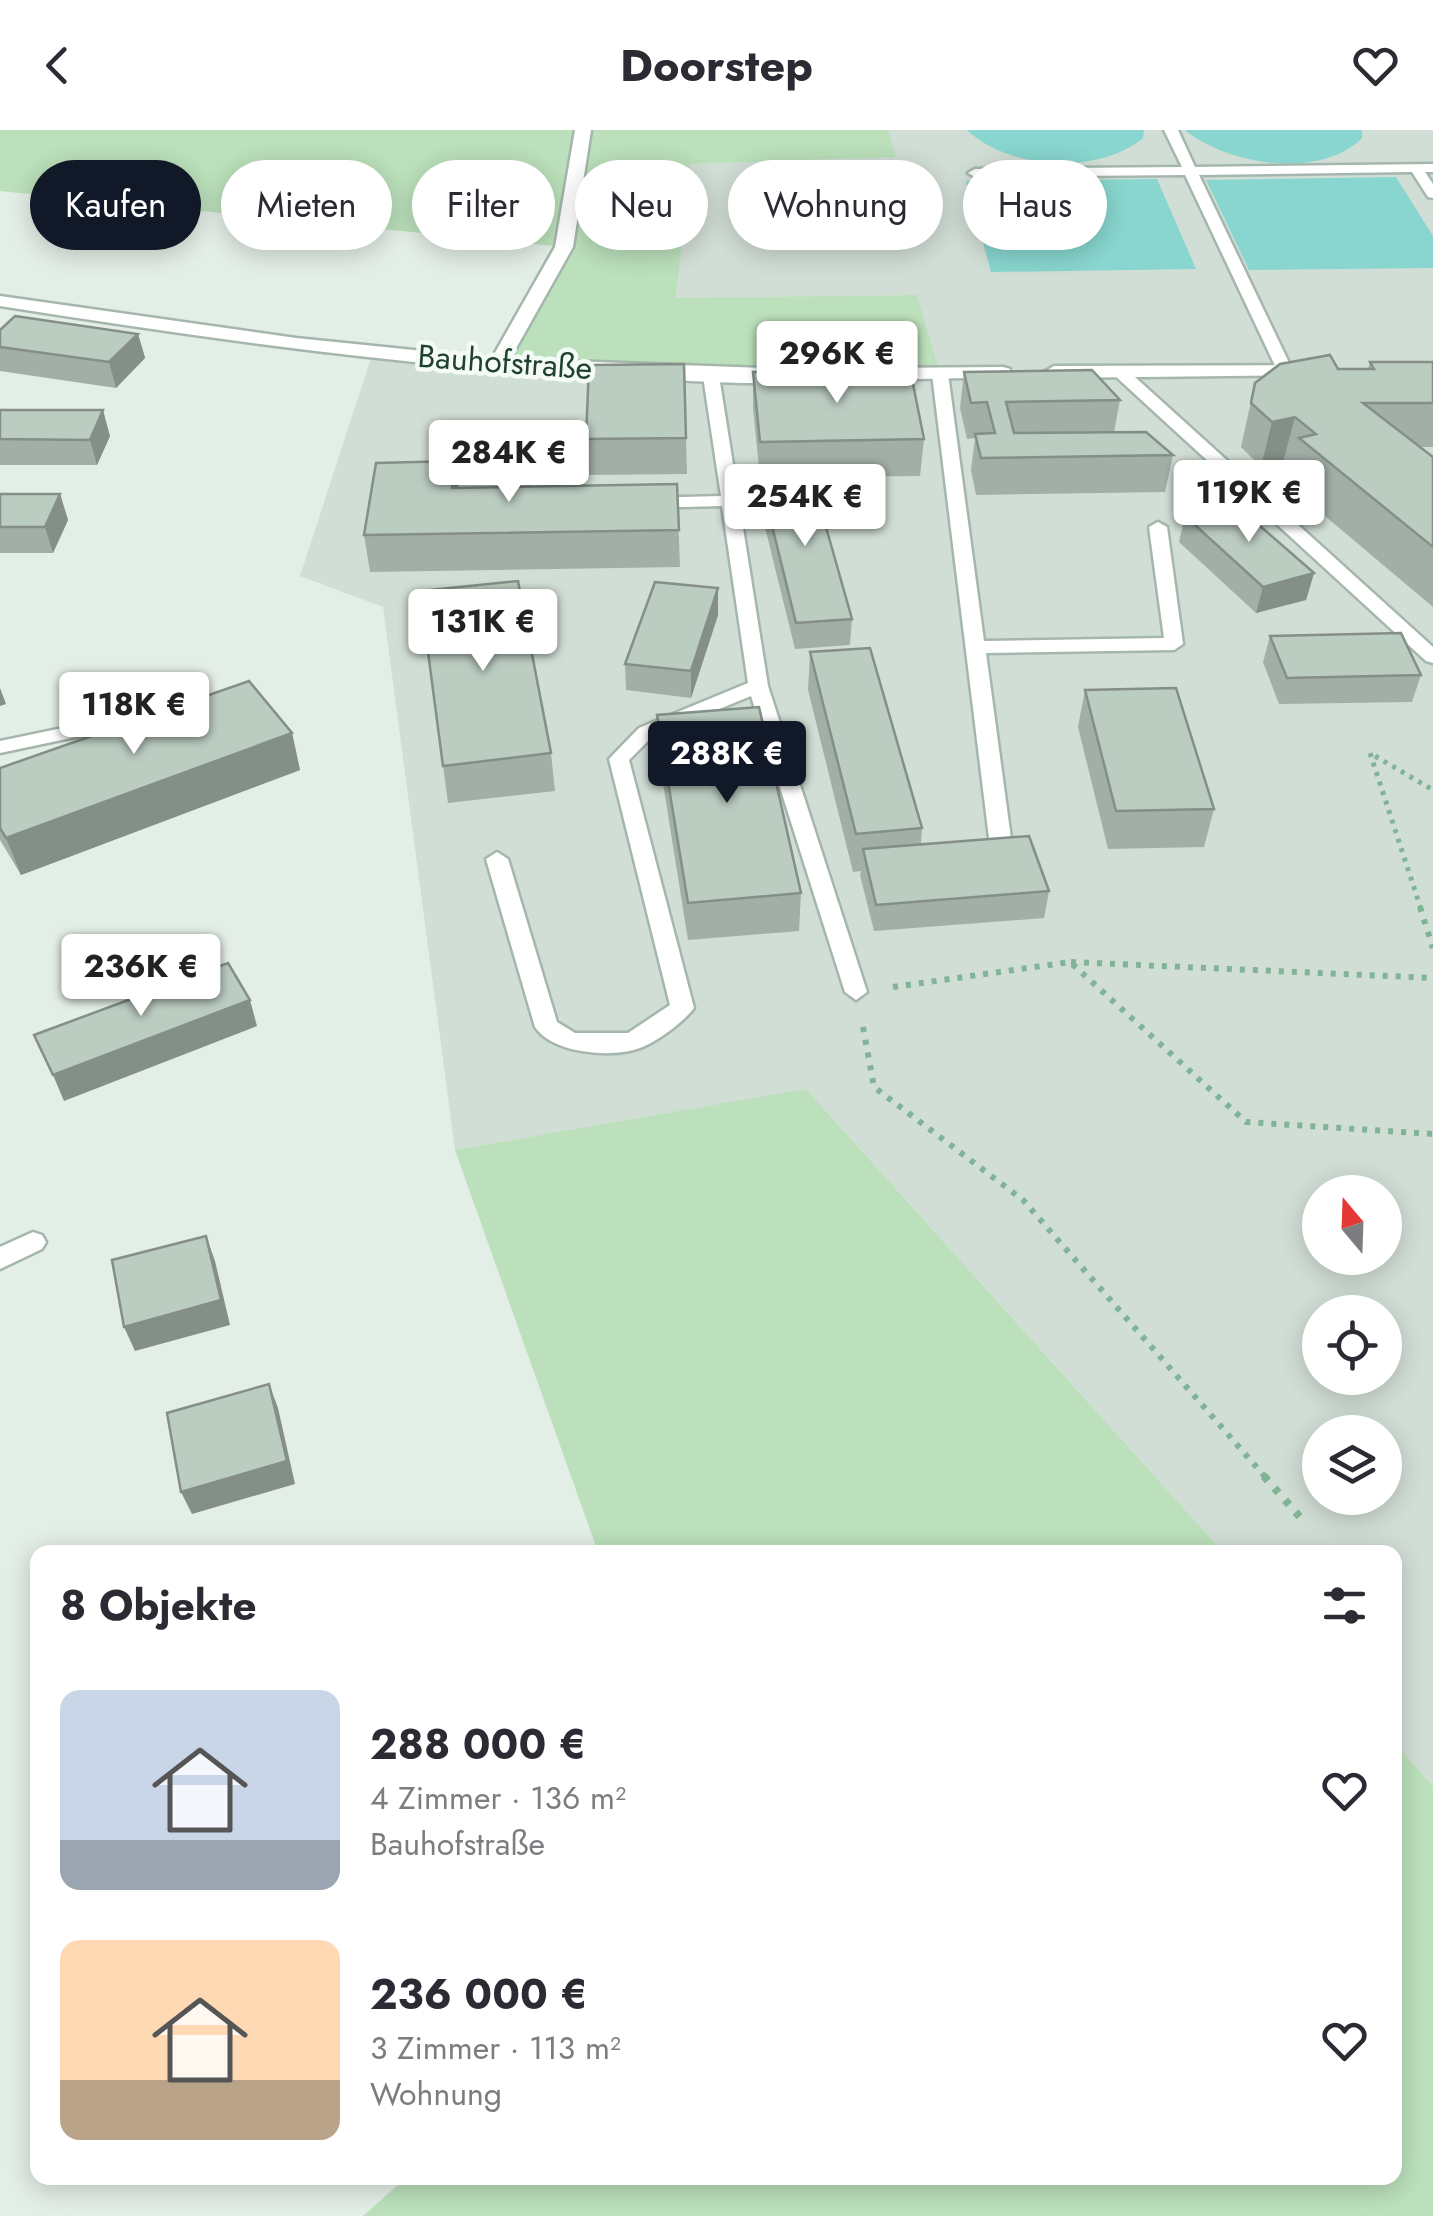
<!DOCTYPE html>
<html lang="de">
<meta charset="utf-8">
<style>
:root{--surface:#fff;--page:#f2f2f3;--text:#2b2b33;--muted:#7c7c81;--accent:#111827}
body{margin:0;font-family:Jost,sans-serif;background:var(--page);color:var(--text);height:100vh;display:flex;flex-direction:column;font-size:38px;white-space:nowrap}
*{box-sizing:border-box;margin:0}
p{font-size:32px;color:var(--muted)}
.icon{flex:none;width:55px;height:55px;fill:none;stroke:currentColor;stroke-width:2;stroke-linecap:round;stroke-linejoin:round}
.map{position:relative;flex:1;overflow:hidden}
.drawer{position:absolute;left:30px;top:1415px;width:1372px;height:640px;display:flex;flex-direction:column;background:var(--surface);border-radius:20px;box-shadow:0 5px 25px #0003}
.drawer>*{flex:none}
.top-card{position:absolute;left:30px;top:30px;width:1375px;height:90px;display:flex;gap:20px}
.needle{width:65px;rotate:341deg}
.buttons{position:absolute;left:1302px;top:1045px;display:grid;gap:20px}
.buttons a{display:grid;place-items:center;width:100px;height:100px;border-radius:50%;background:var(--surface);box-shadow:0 5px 25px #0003;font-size:50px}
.price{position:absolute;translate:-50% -85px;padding:0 22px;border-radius:10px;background:#fff;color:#222;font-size:32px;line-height:65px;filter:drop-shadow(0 2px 5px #0008)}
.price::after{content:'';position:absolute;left:50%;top:60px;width:30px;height:22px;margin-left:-15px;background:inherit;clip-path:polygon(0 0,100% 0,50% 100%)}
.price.on{background:var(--accent);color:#fff}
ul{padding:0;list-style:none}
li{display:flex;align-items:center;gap:30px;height:250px;padding:0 30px}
li span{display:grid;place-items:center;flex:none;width:280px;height:200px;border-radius:20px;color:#555}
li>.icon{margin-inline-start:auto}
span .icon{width:120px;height:120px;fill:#fffc;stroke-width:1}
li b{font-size:42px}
h2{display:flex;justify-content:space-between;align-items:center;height:120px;padding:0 30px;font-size:42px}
.tag{padding:0 35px;border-radius:45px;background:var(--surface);box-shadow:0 5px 25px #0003;font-size:35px;line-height:90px}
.tag.on{background:var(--accent);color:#fff}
header{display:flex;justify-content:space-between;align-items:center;height:130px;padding:0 30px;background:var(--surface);font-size:45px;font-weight:700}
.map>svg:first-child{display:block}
.built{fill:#d1ded5;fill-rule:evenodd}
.green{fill:#bbe0bb}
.water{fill:#88d6cf}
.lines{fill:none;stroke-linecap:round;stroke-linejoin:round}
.service-casing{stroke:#a5b7ac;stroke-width:5}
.minor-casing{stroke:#a5b7ac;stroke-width:5}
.path-far2{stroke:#81b397;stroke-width:5;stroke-dasharray:4 6;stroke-linecap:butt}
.path-far1{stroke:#81b397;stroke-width:6;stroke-dasharray:5 8;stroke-linecap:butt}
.path{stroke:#81b397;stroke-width:8;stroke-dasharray:6 10;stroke-linecap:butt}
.service{fill:#fff;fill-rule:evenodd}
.minor{fill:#fff;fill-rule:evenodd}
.wall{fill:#a1afa6}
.shaded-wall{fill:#838f87}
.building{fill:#bbccc1;stroke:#838f87;stroke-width:2.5}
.labels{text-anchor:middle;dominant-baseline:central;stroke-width:9;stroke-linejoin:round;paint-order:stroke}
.far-street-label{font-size:32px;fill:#214130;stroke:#f4faf5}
</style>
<header><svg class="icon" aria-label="back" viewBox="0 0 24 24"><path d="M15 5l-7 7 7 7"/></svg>Doorstep<svg class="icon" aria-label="heart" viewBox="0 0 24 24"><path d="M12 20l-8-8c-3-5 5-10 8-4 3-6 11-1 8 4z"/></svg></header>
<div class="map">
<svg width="1433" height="2086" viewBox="0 0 1433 2086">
<rect width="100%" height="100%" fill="#e3eee6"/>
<path class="built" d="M888,0H1433V1656L1395,1614V1422H1223L807,960L455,1020L383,477L300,446L373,222L499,232L917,165L676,169L689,34L895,27ZM1320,1062H1385V1128H1320ZM1320,1182H1385V1248H1320ZM1320,1302H1385V1368H1320Z"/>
<g class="green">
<path d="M0,0H888L896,27L690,34L676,168L917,165L940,244L711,246L499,232L563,117L0,61Z"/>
<path d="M806,959L1223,1422H598L455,1020Z"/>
<path d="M1395,1614L1433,1656V2086H363L406,2048H1395Z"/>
</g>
<g class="water">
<path d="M967,0H1144L1143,8C1099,45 1008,40 967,0Z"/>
<path d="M1185,0H1362V8C1320,50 1227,35 1185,0Z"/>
<path d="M1396,47L1433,106V138L1249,140L1206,50Z"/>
<path d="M1157,49L1196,139L991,142L966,51Z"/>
</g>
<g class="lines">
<g class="service-casing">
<g id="service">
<path d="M1164,0H1178L1195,37L1433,34V42H1425L1433,54V68L1428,67L1412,42L1199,45L1293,241L1279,244L1185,45L975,47L968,43L975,39L1182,37Z"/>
<path d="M1113,238H1125L1433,517V533L1426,531L1113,244Z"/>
<path d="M940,239L948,244L984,511L1164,508L1149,397L1158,392L1167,397L1183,514L1174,520L986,523L1012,716L1001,723L990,716L932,244Z"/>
<path d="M711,241L719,246L768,556L867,862L856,870L845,862L751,566L653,606L629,630L694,878C684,892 654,914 637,919C609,928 552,923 535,897L486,729L497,722L508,729L557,892L575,903H628L670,875L609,629L639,598L748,553L722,376L644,378L635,373L644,368L721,366L703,246Z"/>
<path d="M542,316L550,321L546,371L558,376L549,381L528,376L534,321Z"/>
<path d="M168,576L178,582L175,586L0,623V611Z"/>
<path d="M33,1102L42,1105L46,1112L42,1119L0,1139V1117Z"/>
</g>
</g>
<g class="minor-casing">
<g id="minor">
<path d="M575,0H591L573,117L510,229L793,239L800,241V249C759,258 677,249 633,248C421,239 210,209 0,176V166L296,208L492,228L555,117Z"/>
<path d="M1313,235L1320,237V245L1054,248L1044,242L1054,236Z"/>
<path d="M1003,237L1010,239V247L874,250L864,244L874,238Z"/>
</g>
</g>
<path class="path-far2" d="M1421,779L1370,623L1433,660"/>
<g class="path-far1">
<path d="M1420,777L1433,818"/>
<path d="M1071,832L1433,848"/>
<path d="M893,857L1070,832L1246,992L1433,1004"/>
<path d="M863,897L874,957L1023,1070L1267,1349"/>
</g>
<path class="path" d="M1264,1346L1306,1394"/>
<use href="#service" class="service"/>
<use href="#minor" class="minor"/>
</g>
<g class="wall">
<path d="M0,200L138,204L145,228L116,258L0,241Z"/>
<path d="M1370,232H1433V317H1421L1433,327V477L1287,354L1291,339L1283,332L1261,337L1241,317L1255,253L1338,239H1368Z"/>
<path d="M753,242L924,309L920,346L812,347L852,489L850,515L795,519L759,373L760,348L753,278Z"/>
<path d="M964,242L1120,270L1114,302L1173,325L1165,362L976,365L971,340L975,308L967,309L960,278Z"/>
<path d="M0,280L110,306L97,335H0Z"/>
<path d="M686,308L687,344L589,345L586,309Z"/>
<path d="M677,354L680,437L370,442L364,405L458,358Z"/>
<path d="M0,364H60L68,390L53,423H0Z"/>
<path d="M1185,386L1314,443L1306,470L1256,483L1179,412Z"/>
<path d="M718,458V485L691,568L626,560L625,534Z"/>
<path d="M420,461L551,623L555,661L448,673Z"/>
<path d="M1270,506L1421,545L1412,572L1279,574L1263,532Z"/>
<path d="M810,522L922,698L921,714L1049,761L1044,788L874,801L860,745L861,741L853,742L808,560Z"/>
<path d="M1085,560L1214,679L1204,717L1108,719L1078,597Z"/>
<path d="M657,585L801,763L799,801L688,810L658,622Z"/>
<path d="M292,603L300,640L21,745L0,710V638Z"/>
</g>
<g class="shaded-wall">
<path d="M138,204L145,228L116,258L109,232Z"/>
<path d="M103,280L110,306L97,335L90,310Z"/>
<path d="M1295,287L1283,332L1261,337L1272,292Z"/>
<path d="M455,331L460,368L452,358Z"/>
<path d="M60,364L68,390L53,423L45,397Z"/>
<path d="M1314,443L1306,470L1256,483L1263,457Z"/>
<path d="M718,458V485L691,568V541Z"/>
<path d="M0,558L6,574L0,576Z"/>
<path d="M292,603L300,640L21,745L6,708Z"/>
<path d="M250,870L257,896L64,971L53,945Z"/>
<path d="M206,1106L215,1131L230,1195L135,1221L124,1197Z"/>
<path d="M269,1254L278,1278L295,1354L192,1384L181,1362Z"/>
</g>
<g class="building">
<path d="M15,186L138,204L109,232L0,217V200Z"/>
<path d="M1330,225L1338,239H1374L1370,232H1433V273H1363L1433,327V417L1299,308L1316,304L1295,287L1272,292L1251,273L1255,253L1280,234Z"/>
<path d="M684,234L686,308L586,309L589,235Z"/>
<path d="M910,239L924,309L760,312L753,242Z"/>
<path d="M1092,240L1120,270L1006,272L1014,303L1146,302L1173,325L981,328L975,304L995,303L987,272L971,273L964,242Z"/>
<path d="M0,280H103L90,310L0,309Z"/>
<path d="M455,331L452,358L677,354L679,400L364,405L376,333Z"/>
<path d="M811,344L852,489L796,493L760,347Z"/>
<path d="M0,364H60L45,397H0Z"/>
<path d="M1235,374L1314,443L1263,457L1185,386Z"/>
<path d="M518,451L551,623L443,636L420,461Z"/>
<path d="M655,452L718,458L691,541L625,534Z"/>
<path d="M1401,503L1421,545L1287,548L1270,506Z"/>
<path d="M870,518L922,698L856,704L810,522Z"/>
<path d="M249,551L292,603L6,708L0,698V638Z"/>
<path d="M1176,558L1214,679L1116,681L1085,560Z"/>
<path d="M759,577L801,763L688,773L657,585Z"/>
<path d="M1029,706L1049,761L876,775L863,719Z"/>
<path d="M228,833L250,870L53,945L34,905Z"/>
<path d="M206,1106L221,1170L124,1197L112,1130Z"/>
<path d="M269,1254L287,1331L181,1362L167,1283Z"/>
</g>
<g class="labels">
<g class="far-street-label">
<text transform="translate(505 232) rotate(4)">Bauhofstraße</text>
</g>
</g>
</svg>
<div class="buttons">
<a><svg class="needle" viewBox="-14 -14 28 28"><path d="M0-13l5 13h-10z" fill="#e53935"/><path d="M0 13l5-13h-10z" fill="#7c7c81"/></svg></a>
<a><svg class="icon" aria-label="locate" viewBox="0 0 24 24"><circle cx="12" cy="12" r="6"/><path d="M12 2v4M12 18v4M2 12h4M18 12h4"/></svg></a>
<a><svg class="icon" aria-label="layers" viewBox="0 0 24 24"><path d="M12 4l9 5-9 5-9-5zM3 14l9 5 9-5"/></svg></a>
</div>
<b class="price" style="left:837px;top:276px">296K €</b>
<b class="price" style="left:509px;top:375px">284K €</b>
<b class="price" style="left:1249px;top:415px">119K €</b>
<b class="price" style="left:805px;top:419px">254K €</b>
<b class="price" style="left:483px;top:544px">131K €</b>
<b class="price" style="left:134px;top:627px">118K €</b>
<b class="price on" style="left:727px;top:676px">288K €</b>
<b class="price" style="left:141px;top:889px">236K €</b>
<div class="top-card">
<a class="tag on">Kaufen</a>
<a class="tag">Mieten</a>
<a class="tag">Filter</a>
<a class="tag">Neu</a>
<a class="tag">Wohnung</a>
<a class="tag">Haus</a>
</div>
<section class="drawer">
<h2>8 Objekte<svg class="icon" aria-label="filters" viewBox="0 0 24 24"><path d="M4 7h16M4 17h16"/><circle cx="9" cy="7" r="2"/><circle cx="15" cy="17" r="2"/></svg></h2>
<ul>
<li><span style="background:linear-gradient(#c9d6e8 75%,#9aa5b1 0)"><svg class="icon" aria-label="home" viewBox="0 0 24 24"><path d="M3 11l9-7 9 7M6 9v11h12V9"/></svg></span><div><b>288 000 €</b><p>4 Zimmer · 136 m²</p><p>Bauhofstraße</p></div><svg class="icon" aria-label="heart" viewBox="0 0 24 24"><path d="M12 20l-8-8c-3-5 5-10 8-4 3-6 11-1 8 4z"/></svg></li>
<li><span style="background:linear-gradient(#ffd9b3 70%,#b9a48a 0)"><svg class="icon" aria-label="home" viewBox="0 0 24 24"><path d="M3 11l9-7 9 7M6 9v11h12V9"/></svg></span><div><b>236 000 €</b><p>3 Zimmer · 113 m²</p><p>Wohnung</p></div><svg class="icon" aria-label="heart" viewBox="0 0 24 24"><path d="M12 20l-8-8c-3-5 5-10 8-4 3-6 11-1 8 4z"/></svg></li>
</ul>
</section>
</div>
